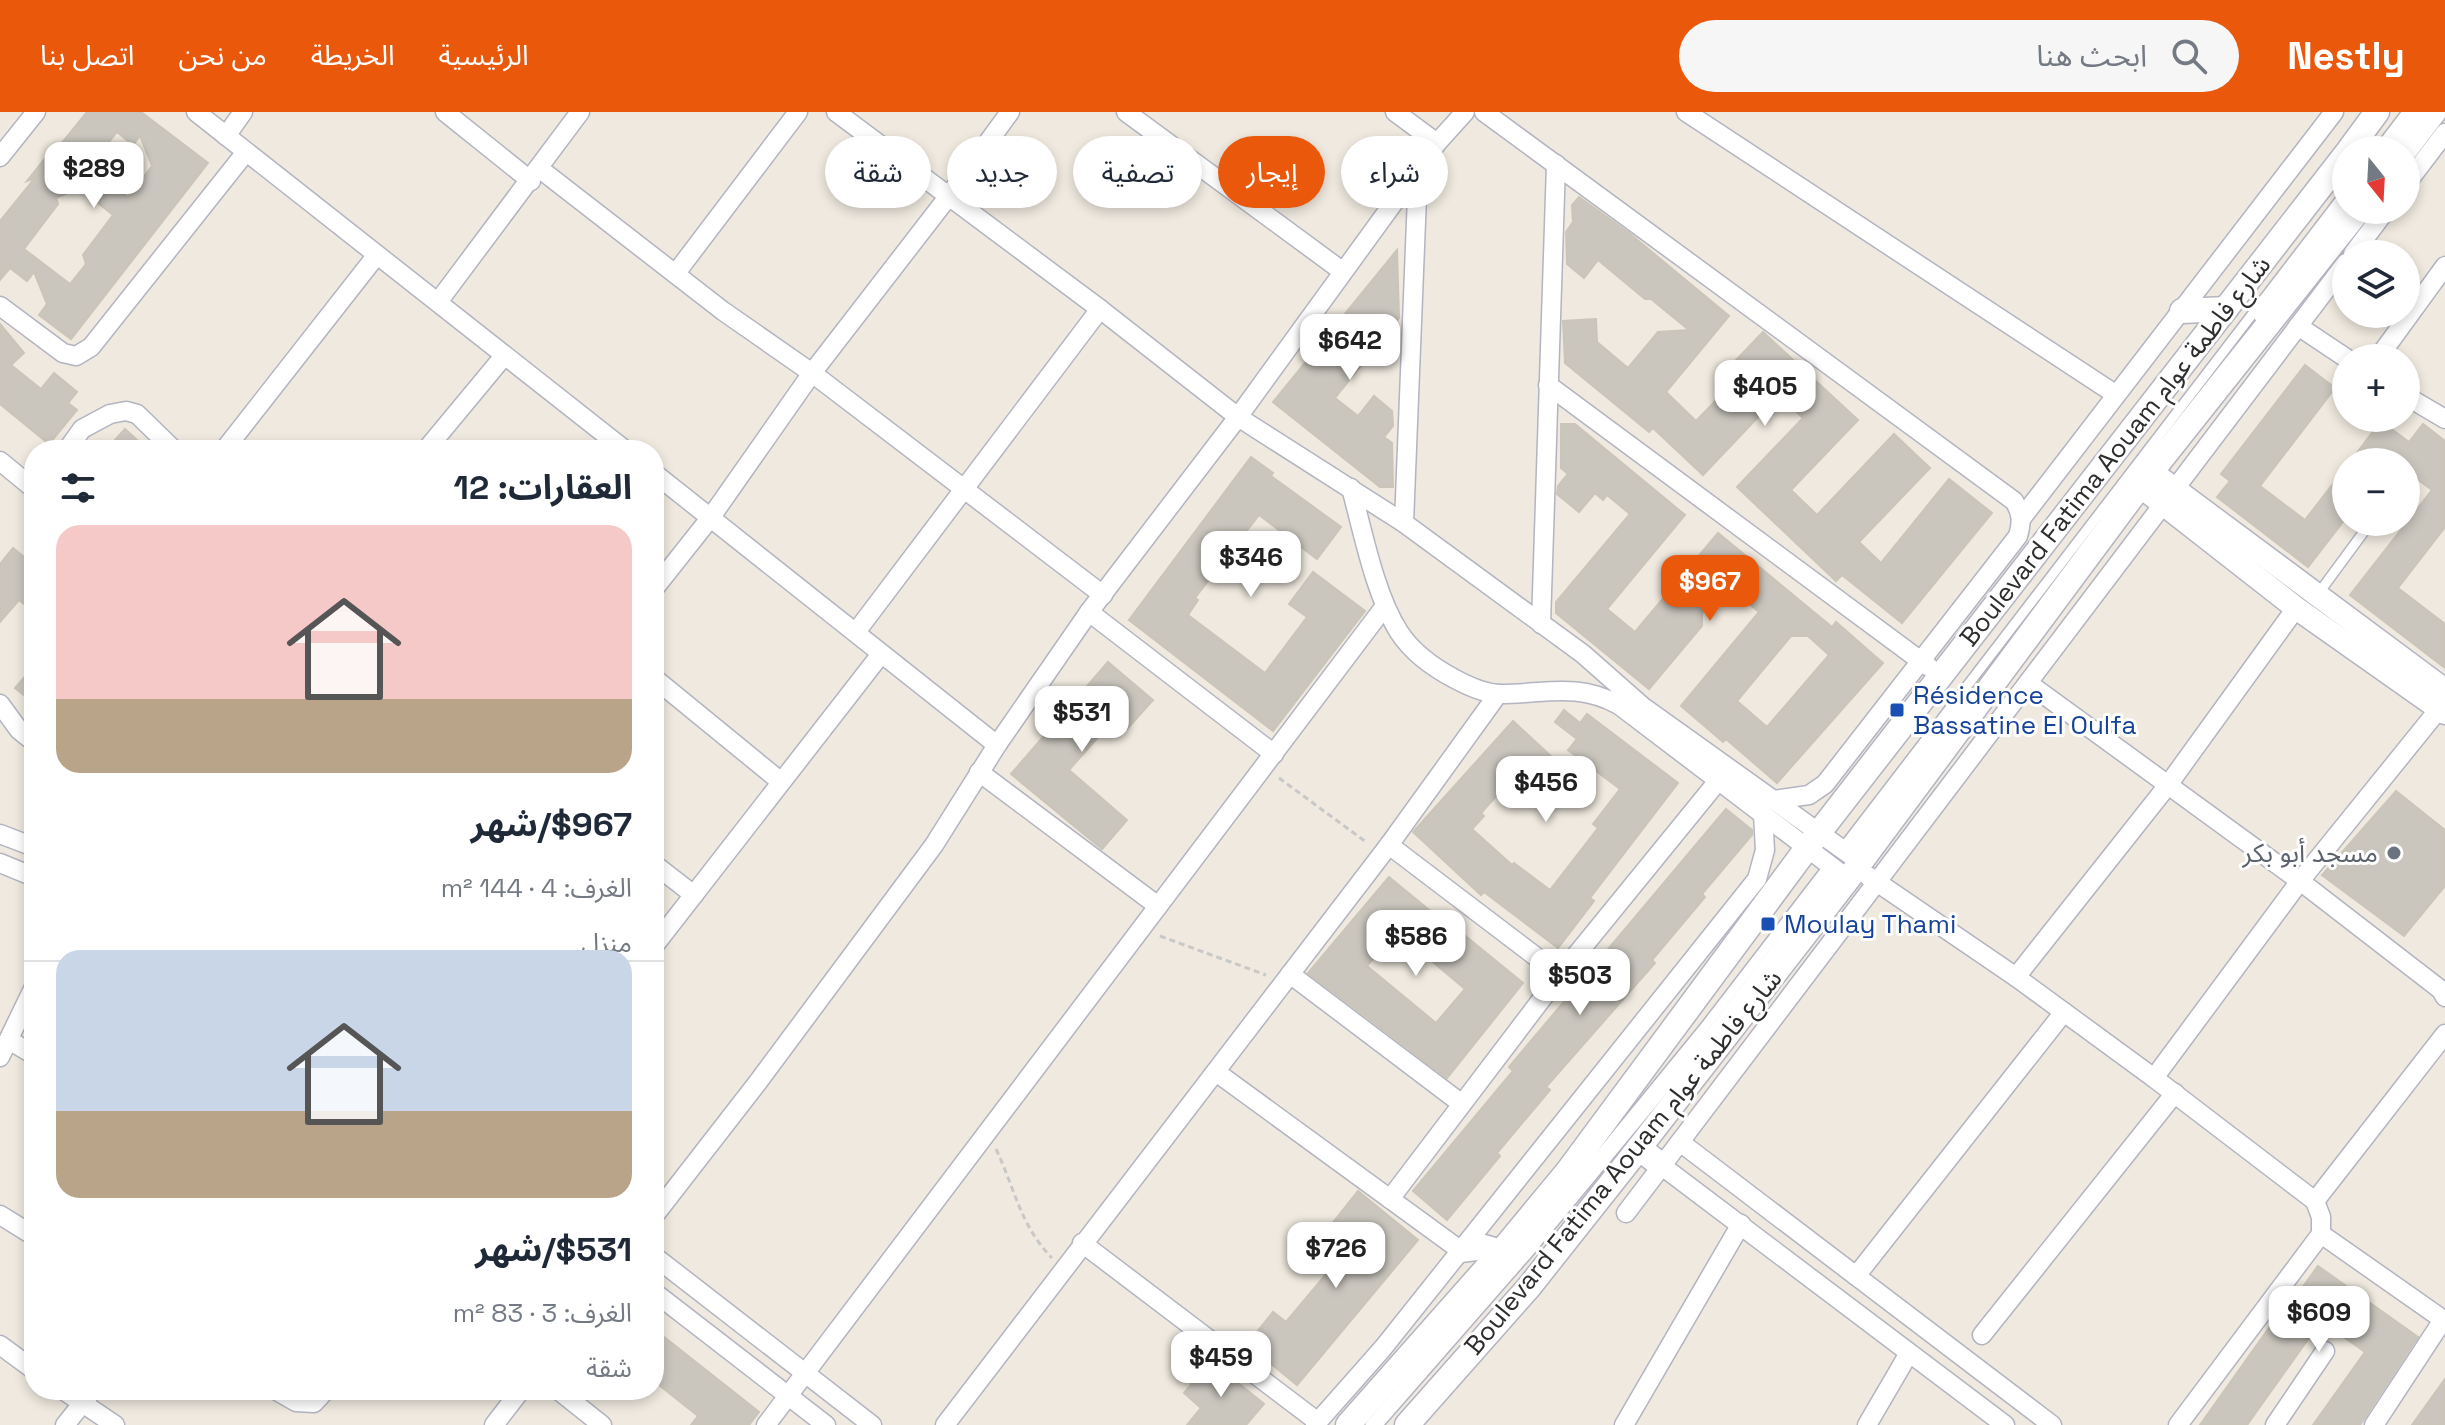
<!DOCTYPE html>
<html lang="ar">
<meta charset="utf-8">
<style>
:root{--surface:#fff;--page:#f6f6f7;--text:#1f2937;--muted:#747a83;--line:#e0e1e3;--accent:#ea580c}
body{margin:0;font-family:"Space Grotesk","Noto Sans Arabic",sans-serif;background:var(--page);color:var(--text);direction:rtl;height:100vh;display:flex;flex-direction:column;font-size:30px;white-space:nowrap}
*{box-sizing:border-box;margin:0}
p{font-size:26px;color:var(--muted)}
.icon{flex:none;width:44px;height:44px;fill:none;stroke:currentColor;stroke-width:2;stroke-linecap:round;stroke-linejoin:round}
.map{position:relative;flex:1;overflow:hidden;direction:ltr}
.sheet{position:absolute;left:24px;top:328px;width:640px;height:960px;display:flex;flex-direction:column;background:var(--surface);border-radius:32px;box-shadow:0 4px 12px #0003;direction:rtl}
.sheet>*{flex:none}
.top-card{position:absolute;left:688px;top:24px;width:760px;height:72px;direction:rtl;display:flex;gap:16px}
.needle{width:52px;rotate:162deg}
.fabs{position:absolute;left:2332px;top:24px;display:grid;gap:16px}
.fabs a{display:grid;place-items:center;width:88px;height:88px;border-radius:50%;background:var(--surface);box-shadow:0 4px 12px #0003;font-size:40px}
.price{position:absolute;translate:-50% -68px;padding:0 18px;border-radius:16px;background:#fff;color:#222;font-size:26px;line-height:52px;filter:drop-shadow(0 2px 4px #0008)}
.price::after{content:'';position:absolute;left:50%;top:48px;width:24px;height:18px;margin-left:-12px;background:inherit;clip-path:polygon(0 0,100% 0,50% 100%)}
.price.current{background:var(--accent);color:#fff}
ul{padding:0;list-style:none}
li{display:grid;align-content:center;gap:16px;height:424px;padding:0 32px}
li+li{border-top:2px solid var(--line)}
li span{display:grid;place-items:center;height:248px;border-radius:24px;color:#555}
li>.icon{margin-inline-start:auto}
span .icon{width:144px;height:144px;fill:#fffc;stroke-width:1}
li b{font-size:34px}
h2{display:flex;justify-content:space-between;align-items:center;height:96px;padding:0 32px;font-size:34px}
.tag{padding:0 28px;border-radius:36px;background:var(--surface);box-shadow:0 4px 12px #0003;font-size:28px;line-height:72px}
.tag.current{background:var(--accent);color:#fff}
header{display:flex;align-items:center;gap:48px;box-sizing:border-box;height:112px;padding:0 40px;background:var(--accent);color:#fff}
header strong{font-size:38px}
nav{display:flex;gap:44px;margin-inline-start:auto;font-size:28px}
.search{width:560px;height:72px;background:var(--page);display:flex;align-items:center;gap:20px;box-sizing:border-box;padding:0 28px;border-radius:44px;color:var(--muted);font-size:30px}
.map>svg:first-child{display:block}
.building{fill:#cac6be;stroke:#cac5b8;stroke-width:2;fill-rule:evenodd}
.lines{fill:none;stroke-linecap:round;stroke-linejoin:round}
.service-casing{stroke:#b3b4c1;stroke-width:12}
.minor-casing{stroke:#b3b4c1;stroke-width:21}
.tertiary-casing{stroke:#b3b4c1;stroke-width:25}
.secondary-casing{stroke:#b3b4c1;stroke-width:27}
.path{stroke:#c8c8c8;stroke-width:3;stroke-dasharray:6 4;stroke-linecap:butt}
.service{stroke:#fff;stroke-width:9}
.minor{stroke:#fff;stroke-width:18}
.tertiary{stroke:#fff;stroke-width:22}
.secondary{stroke:#fff;stroke-width:24}
.transit-dot{fill:#1a4fb4;stroke:#fff;stroke-width:3}
.worship-dot{fill:#6b7280;stroke:#fff;stroke-width:3}
.labels{text-anchor:middle;dominant-baseline:central;stroke-width:6;stroke-linejoin:round;paint-order:stroke}
.street-label{font-size:26px;fill:#2d2d2d;stroke:#fff}
.transit-label{font-size:26px;fill:#164399;stroke:#fff;text-anchor:start}
.worship-label{font-size:26px;fill:#5b616d;stroke:#fff;text-anchor:end}
</style>
<header>
<strong>Nestly</strong>
<div class="search"><svg class="icon" aria-label="search" viewBox="0 0 24 24"><circle cx="10" cy="10" r="6"/><path d="M15 15l6 6"/></svg>ابحث هنا</div>
<nav><a>الرئيسية</a><a>الخريطة</a><a>من نحن</a><a>اتصل بنا</a></nav>
</header>
<div class="map">
<svg width="2445" height="1313" viewBox="0 0 2445 1313">
<rect width="100%" height="100%" fill="#efe9df"/>
<g class="building">
<path d="M87,0H141L208,51L71,227L39,203L47,192L34,160L27,169L10,156L0,168V109L35,66L27,69L46,45L53,42ZM117,20L133,33L140,24L152,54L128,85L89,55ZM79,76L113,103L83,143L86,152L70,172L24,137L58,92L56,86Z"/>
<path d="M1579,85L1629,121L1729,204L1666,280L1696,309L1728,276L1718,267L1763,220L1858,308L1791,378L1817,403L1894,322L1930,356L1859,430L1881,451L1949,367L1992,401L1902,511L1842,463L1836,469L1737,375L1803,306L1779,283L1703,363L1653,316L1649,320L1565,251L1563,209L1596,207L1597,230L1628,256L1658,220L1689,218L1651,187H1645L1598,148L1584,166L1567,152L1566,120L1573,110L1572,93Z"/>
<path d="M1397,138L1399,206L1335,286L1358,304L1374,284L1392,299L1393,314L1384,325L1392,331L1393,375H1380L1273,290Z"/>
<path d="M0,212L24,241L11,253L41,277L54,261L77,280L68,291L77,298L49,332L0,292Z"/>
<path d="M2305,253L2335,276L2260,374L2305,408L2346,355V406L2308,455L2217,385L2230,369L2221,362Z"/>
<path d="M2381,309L2409,330L2423,312L2445,329V415L2398,476L2445,512V556L2350,483L2432,378L2406,359V350H2350Z"/>
<path d="M1561,312H1575L1685,403L1607,497L1635,520L1718,421L1832,515L1836,510L1883,551L1777,671L1726,627L1723,630L1681,594L1759,500L1726,473L1702,501V514L1649,577L1556,501V490L1630,402L1607,383L1603,388L1595,381L1579,400L1557,382L1558,374L1568,362L1561,356ZM1791,524H1808L1829,543L1767,615L1737,589Z"/>
<path d="M125,317L148,338H106Z"/>
<path d="M1251,345L1273,361L1271,364L1341,415L1317,447L1259,403L1195,486L1198,488L1188,503L1265,561L1307,505L1289,492L1313,460L1365,499L1273,619L1129,508Z"/>
<path d="M13,436L34,453V500L19,488L0,510V452Z"/>
<path d="M1108,550L1153,588L1127,617L1115,606L1069,658L1127,708L1102,737L1011,662Z"/>
<path d="M34,554V591L15,576Z"/>
<path d="M1564,598L1580,611L1587,602L1678,671L1590,786L1594,789L1558,836L1484,780L1481,783L1413,720L1513,609L1553,646L1528,673L1516,662L1481,701L1484,704L1472,717L1512,753L1514,751L1550,778L1598,716L1593,712L1620,677L1568,638L1577,627L1555,610Z"/>
<path d="M2396,679L2445,718V774L2404,824L2322,763Z"/>
<path d="M1726,697L1752,718V723L1702,782L1705,785L1652,848L1655,851L1546,975L1550,978L1497,1041L1500,1044L1447,1108L1413,1079L1513,959L1509,955Z"/>
<path d="M1389,765L1434,802L1436,800L1523,871L1447,966L1308,861ZM1396,819L1465,877L1436,911L1367,854Z"/>
<path d="M1358,1079L1418,1128L1297,1273L1247,1232L1273,1200L1286,1210L1352,1131L1331,1113Z"/>
<path d="M2318,1154L2418,1225L2360,1313H2313L2365,1240L2321,1209L2247,1313H2200L2283,1196L2286,1198Z"/>
<path d="M654,1217L759,1300L749,1313H691L698,1304L654,1269Z"/>
<path d="M1211,1249L1264,1292L1246,1313H1187L1201,1296L1184,1281Z"/>
<path d="M2445,1267V1313H2412Z"/>
</g>
<g class="lines">
<g class="service-casing">
<g id="service">
<path d="M2378,38L2407,0"/>
<path d="M2386,38L2415,0"/>
<path d="M2259,205L2346,91"/>
<path d="M2318,482L2371,410"/>
<path d="M1842,737L2346,80"/>
<path d="M1848,742L1961,595"/>
<path d="M1370,1313L1524,1136L1707,912L1830,752"/>
<path d="M1378,1313L1530,1139L1715,916L1837,757"/>
</g>
</g>
<g class="minor-casing">
<g id="minor">
<path d="M196,0L625,338"/>
<path d="M445,0L531,69"/>
<path d="M836,0L1100,197L1238,305L1404,411L1583,542L1642,594L1860,750"/>
<path d="M1126,0L1342,159"/>
<path d="M1395,0L1437,31"/>
<path d="M1484,0L2014,389C2022,401 2022,410 2018,424L1825,672L1809,683L1774,688"/>
<path d="M1686,0L2115,282"/>
<path d="M226,24L243,0"/>
<path d="M0,45L36,0"/>
<path d="M540,57L723,199L812,261L1103,483"/>
<path d="M2406,72L2445,21"/>
<path d="M2353,142L2386,98"/>
<path d="M676,161L798,0"/>
<path d="M438,190L580,0"/>
<path d="M0,194L63,241L76,244L91,235L246,40"/>
<path d="M2298,214L2346,246"/>
<path d="M2378,246L2445,154"/>
<path d="M1548,273L1929,555"/>
<path d="M2406,284L2445,307"/>
<path d="M67,338L82,317L110,302L126,299L137,302L174,338"/>
<path d="M224,338L376,144"/>
<path d="M426,338L504,244"/>
<path d="M0,349L34,377"/>
<path d="M654,361L997,633"/>
<path d="M1351,376C1363,420 1375,483 1399,520C1412,540 1434,556 1455,567C1468,574 1485,582 1501,582C1545,582 1577,570 1619,593L1848,767"/>
<path d="M2021,407L2334,0"/>
<path d="M1404,411L1418,59"/>
<path d="M654,477L711,405L812,261L948,85L1010,0"/>
<path d="M1089,500L1274,642"/>
<path d="M1541,512L1556,52"/>
<path d="M856,520L1100,197"/>
<path d="M654,566L780,669"/>
<path d="M2028,571L2300,769L2441,878L2445,885"/>
<path d="M0,592L19,618L34,630"/>
<path d="M979,660L1158,794"/>
<path d="M0,722L34,735"/>
<path d="M1389,733L1560,863"/>
<path d="M0,751L34,765"/>
<path d="M654,752L694,783"/>
<path d="M1868,764L2016,865L2154,966L2300,769L2439,597"/>
<path d="M654,834L881,542"/>
<path d="M1290,862L1462,992"/>
<path d="M2016,865L2168,673L2296,496"/>
<path d="M9,928L34,943"/>
<path d="M0,945L34,875"/>
<path d="M1216,960L1460,1138"/>
<path d="M2154,966L2315,1089L2321,1105V1122L2445,1209"/>
<path d="M1680,1030L2052,1313"/>
<path d="M1662,1054L2005,1313"/>
<path d="M1390,1087L1560,863L1718,669"/>
<path d="M2315,1089L2445,922"/>
<path d="M1626,1101L2346,151"/>
<path d="M0,1103L34,1124"/>
<path d="M654,1104L758,970L934,733L997,633L1089,500L1238,305L1437,31L1465,0"/>
<path d="M1082,1131L1318,1310"/>
<path d="M654,1144L872,1313"/>
<path d="M1856,1164L2064,900"/>
<path d="M654,1180L826,1313"/>
<path d="M1982,1223L2175,981"/>
<path d="M0,1233L34,1258"/>
<path d="M63,1278L115,1313"/>
<path d="M275,1278L296,1290L314,1291L326,1278"/>
<path d="M558,1278L602,1313"/>
<path d="M65,1313L93,1278"/>
<path d="M494,1313L521,1278"/>
<path d="M766,1313L1385,494"/>
<path d="M945,1313L1389,733L1498,582"/>
<path d="M1315,1313L1383,1236L1757,767L1765,738L1763,702"/>
<path d="M1624,1313L1741,1112"/>
<path d="M1867,1313L1909,1241"/>
<path d="M2178,1313L2321,1122"/>
<path d="M2275,1313L2325,1239"/>
<path d="M2374,1313L2443,1208"/>
</g>
</g>
<g class="tertiary-casing">
<g id="tertiary">
<path d="M2152,360L2445,578"/>
<path d="M2140,374L2296,496L2445,601"/>
</g>
</g>
<g class="secondary-casing">
<g id="secondary">
<path d="M2349,38L2377,0"/>
<path d="M2405,38L2434,0"/>
<path d="M2182,199L2226,197"/>
<path d="M1639,1036L1662,1054"/>
<path d="M1460,1138L1484,1135L1501,1140"/>
<path d="M1348,1313L1501,1140L1568,1059L1807,736L2346,42"/>
<path d="M1407,1313L1529,1175L1639,1036L1848,767L2140,374L2359,98"/>
</g>
</g>
<g class="path">
<path d="M1279,666L1366,730"/>
<path d="M1160,824L1266,863"/>
<path d="M996,1037C1015,1077 1020,1113 1052,1146"/>
</g>
<use href="#service" class="service"/>
<use href="#minor" class="minor"/>
<use href="#tertiary" class="tertiary"/>
<use href="#secondary" class="secondary"/>
</g>
<g class="transit-dot">
<rect x="1889" y="590" width="16" height="16" rx="4"/>
<rect x="1760" y="804" width="16" height="16" rx="4"/>
</g>
<circle class="worship-dot" cx="2394" cy="741" r="8"/>
<g class="labels">
<g class="street-label">
<text transform="translate(2115 339) rotate(-52)">Boulevard Fatima Aouam شارع فاطمة عوام</text>
<text transform="translate(1623 1050) rotate(-51)">Boulevard Fatima Aouam شارع فاطمة عوام</text>
</g>
<g class="transit-label">
<text x="1913" y="583">Résidence<tspan x="1913" dy="30">Bassatine El Oulfa</tspan></text>
<text x="1784" y="812">Moulay Thami</text>
</g>
<g class="worship-label">
<text x="2378" y="741">مسجد أبو بكر</text>
</g>
</g>
</svg>
<div class="fabs">
<a><svg class="needle" viewBox="-14 -14 28 28"><path d="M0-13l5 13h-10z" fill="#e53935"/><path d="M0 13l5-13h-10z" fill="#747a83"/></svg></a>
<a><svg class="icon" aria-label="layers" viewBox="0 0 24 24"><path d="M12 4l9 5-9 5-9-5zM3 14l9 5 9-5"/></svg></a>
<a>+</a>
<a>−</a>
</div>
<b class="price" style="left:94px;top:98px">$289</b>
<b class="price" style="left:1350px;top:270px">$642</b>
<b class="price" style="left:1765px;top:316px">$405</b>
<b class="price" style="left:1251px;top:487px">$346</b>
<b class="price current" style="left:1710px;top:511px">$967</b>
<b class="price" style="left:1082px;top:642px">$531</b>
<b class="price" style="left:1546px;top:712px">$456</b>
<b class="price" style="left:1416px;top:866px">$586</b>
<b class="price" style="left:1580px;top:905px">$503</b>
<b class="price" style="left:1336px;top:1178px">$726</b>
<b class="price" style="left:2319px;top:1242px">$609</b>
<b class="price" style="left:1221px;top:1287px">$459</b>
<div class="top-card">
<a class="tag">شراء</a>
<a class="tag current">إيجار</a>
<a class="tag">تصفية</a>
<a class="tag">جديد</a>
<a class="tag">شقة</a>
</div>
<section class="sheet">
<h2>العقارات: 12<svg class="icon" aria-label="filters" viewBox="0 0 24 24"><path d="M4 7h16M4 17h16"/><circle cx="9" cy="7" r="2"/><circle cx="15" cy="17" r="2"/></svg></h2>
<ul>
<li><span style="background:linear-gradient(#f6c9c9 70%,#b9a48a 0)"><svg class="icon" aria-label="home" viewBox="0 0 24 24"><path d="M3 11l9-7 9 7M6 9v11h12V9"/></svg></span><div><b>$967/شهر</b><p>الغرف: 4 · 144 m²</p><p>منزل</p></div></li>
<li><span style="background:linear-gradient(#c9d6e8 65%,#b9a48a 0)"><svg class="icon" aria-label="home" viewBox="0 0 24 24"><path d="M3 11l9-7 9 7M6 9v11h12V9"/></svg></span><div><b>$531/شهر</b><p>الغرف: 3 · 83 m²</p><p>شقة</p></div></li>
</ul>
</section>
</div>
